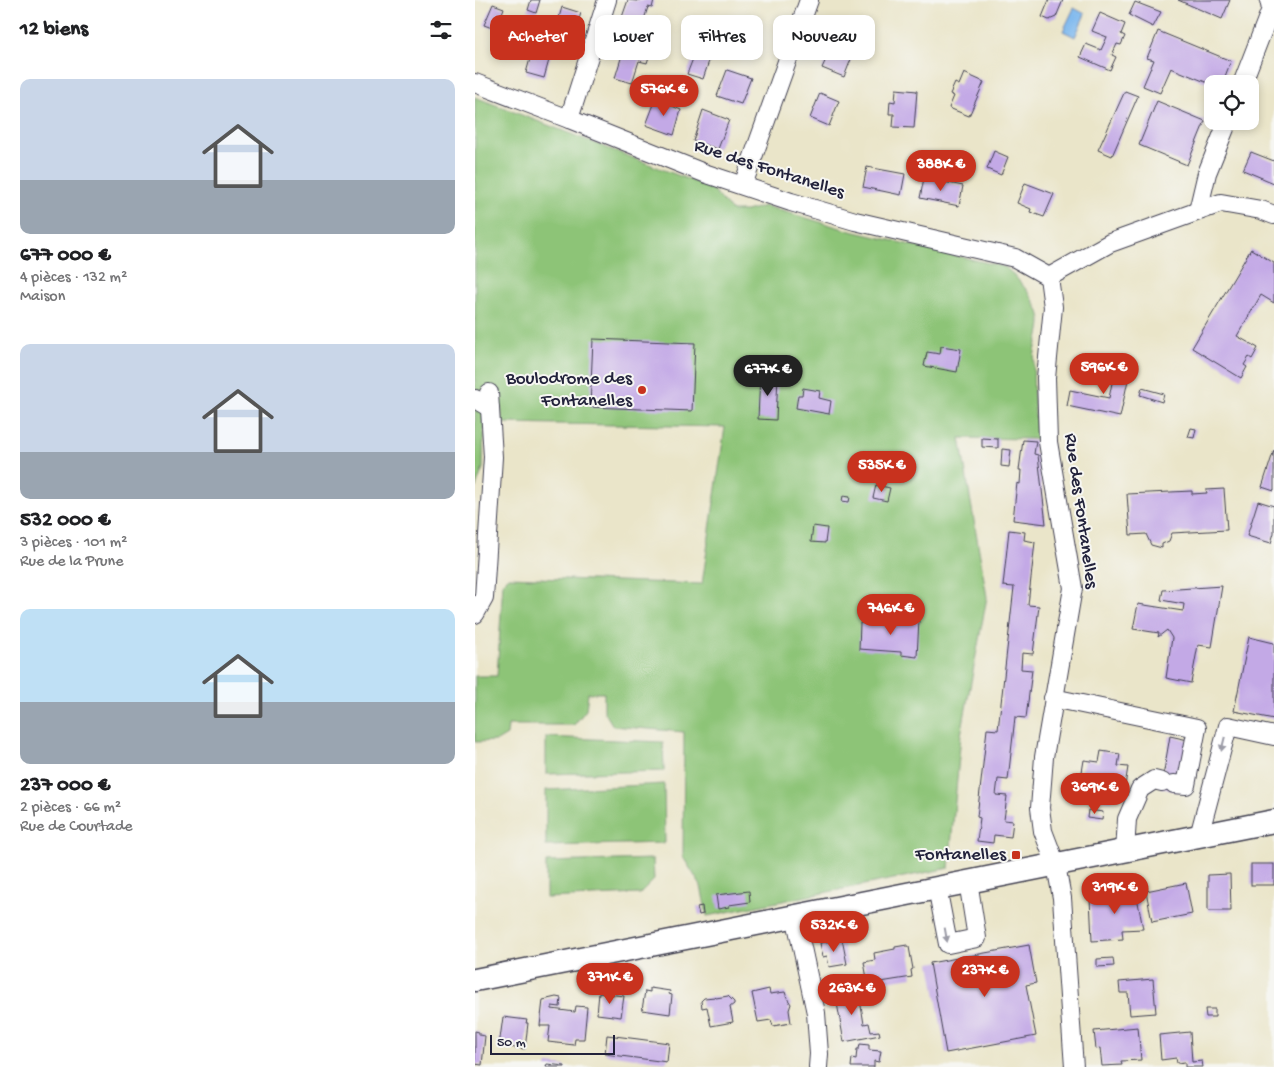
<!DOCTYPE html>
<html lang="fr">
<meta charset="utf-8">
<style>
:root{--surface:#fff;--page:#f2f2f2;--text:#202124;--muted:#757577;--accent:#c8321e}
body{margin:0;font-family:"Gochi Hand",sans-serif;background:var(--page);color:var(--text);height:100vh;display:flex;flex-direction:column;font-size:19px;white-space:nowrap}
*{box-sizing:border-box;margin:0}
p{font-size:16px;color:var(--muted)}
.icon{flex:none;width:28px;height:28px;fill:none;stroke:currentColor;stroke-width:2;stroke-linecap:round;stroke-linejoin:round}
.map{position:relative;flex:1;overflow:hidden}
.panel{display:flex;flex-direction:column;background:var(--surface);width:475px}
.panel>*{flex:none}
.guide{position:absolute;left:15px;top:15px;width:475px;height:45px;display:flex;gap:10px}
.buttons{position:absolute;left:729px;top:75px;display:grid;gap:10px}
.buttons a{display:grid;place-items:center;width:55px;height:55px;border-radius:10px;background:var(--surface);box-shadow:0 2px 8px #0003;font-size:25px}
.scale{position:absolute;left:15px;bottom:12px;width:125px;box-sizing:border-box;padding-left:5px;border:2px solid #22223b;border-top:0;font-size:14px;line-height:18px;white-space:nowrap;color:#22223b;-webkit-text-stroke:4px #f6f6f2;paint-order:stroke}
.price{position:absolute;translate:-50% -42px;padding:0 11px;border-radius:18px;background:var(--accent);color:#fff;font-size:16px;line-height:32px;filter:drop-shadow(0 1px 2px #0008)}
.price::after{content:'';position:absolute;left:50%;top:30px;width:15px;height:11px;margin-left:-8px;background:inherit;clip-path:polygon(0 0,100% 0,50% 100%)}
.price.active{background:#222;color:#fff}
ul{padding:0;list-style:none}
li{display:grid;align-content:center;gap:10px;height:265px;padding:0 20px}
li span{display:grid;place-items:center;height:155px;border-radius:10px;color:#555}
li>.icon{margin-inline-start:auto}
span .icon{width:90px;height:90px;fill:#fffc;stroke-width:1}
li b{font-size:21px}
h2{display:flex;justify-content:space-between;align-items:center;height:60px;padding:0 20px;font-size:21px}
.tag{padding:0 18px;border-radius:10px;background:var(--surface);box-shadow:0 2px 8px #0003;font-size:18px;line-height:45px}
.tag.active{background:var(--accent);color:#fff}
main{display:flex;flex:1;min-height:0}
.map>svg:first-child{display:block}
.green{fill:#8dc477;stroke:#587359}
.water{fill:#7cb7ee;stroke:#4f6c94}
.building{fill:#c3a9e6}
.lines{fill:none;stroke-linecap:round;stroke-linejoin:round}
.minor-casing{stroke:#403f50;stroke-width:20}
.major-casing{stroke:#403f50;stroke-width:25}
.minor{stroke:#fff;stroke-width:18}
.major{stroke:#fff;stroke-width:22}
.oneway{fill:#9c9ca7}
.poi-dot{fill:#c8321e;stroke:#f6f6f2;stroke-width:2}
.labels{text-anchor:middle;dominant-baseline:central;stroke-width:4;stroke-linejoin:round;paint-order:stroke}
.street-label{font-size:19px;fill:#22223b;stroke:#f6f6f2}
.poi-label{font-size:19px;fill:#22223b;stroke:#f6f6f2;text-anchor:end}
</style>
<main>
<section class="panel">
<h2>12 biens<svg class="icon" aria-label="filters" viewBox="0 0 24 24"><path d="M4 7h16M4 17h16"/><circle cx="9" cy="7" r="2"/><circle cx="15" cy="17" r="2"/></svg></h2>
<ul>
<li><span style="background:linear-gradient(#c9d6e8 65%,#9aa5b1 0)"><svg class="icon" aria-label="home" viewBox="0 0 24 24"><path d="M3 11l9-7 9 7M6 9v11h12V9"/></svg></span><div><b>677 000 €</b><p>4 pièces · 132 m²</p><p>Maison</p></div></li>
<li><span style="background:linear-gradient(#c9d6e8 70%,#9aa5b1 0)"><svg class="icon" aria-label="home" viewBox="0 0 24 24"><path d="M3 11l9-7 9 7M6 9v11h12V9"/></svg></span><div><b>532 000 €</b><p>3 pièces · 101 m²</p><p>Rue de la Prune</p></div></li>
<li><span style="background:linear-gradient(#bfe0f5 60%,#9aa5b1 0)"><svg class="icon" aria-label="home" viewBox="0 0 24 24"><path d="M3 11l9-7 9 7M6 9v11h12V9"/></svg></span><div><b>237 000 €</b><p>2 pièces · 66 m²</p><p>Rue de Courtade</p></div></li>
</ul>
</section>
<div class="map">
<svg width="799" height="1067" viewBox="0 0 799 1067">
<rect width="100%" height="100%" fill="#f6f6f2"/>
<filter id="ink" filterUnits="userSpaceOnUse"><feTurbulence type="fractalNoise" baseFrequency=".02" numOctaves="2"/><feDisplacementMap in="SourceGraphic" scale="10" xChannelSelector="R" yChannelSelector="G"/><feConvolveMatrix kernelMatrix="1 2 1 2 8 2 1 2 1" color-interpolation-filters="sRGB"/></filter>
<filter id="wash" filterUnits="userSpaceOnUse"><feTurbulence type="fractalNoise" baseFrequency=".0096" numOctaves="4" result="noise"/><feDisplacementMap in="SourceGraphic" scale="20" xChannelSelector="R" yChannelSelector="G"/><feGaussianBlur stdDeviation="1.12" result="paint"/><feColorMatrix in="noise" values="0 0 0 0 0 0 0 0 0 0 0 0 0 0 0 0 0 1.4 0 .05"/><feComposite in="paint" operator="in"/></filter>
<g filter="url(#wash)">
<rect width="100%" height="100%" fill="#eae5c9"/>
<g class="green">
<path d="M0,97L236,188L257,211H271L290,206L376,231L530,267C543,278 565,303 566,321C566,333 560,346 559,359C557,386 560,412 562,439L485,438L512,597L486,735L474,868L232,916L226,886L208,857L209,732L138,726L129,711V693H113L111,710L99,725H33L32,735L22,741L0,742V676H22L28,582L34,577L227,584L250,427L27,423L25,393L3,391L0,388Z"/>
<path d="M0,406L9,410L8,468L0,490Z"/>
<path d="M71,737L188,742L189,771L71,774Z"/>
<path d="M189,784L190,843L71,846V790Z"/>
<path d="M178,859L179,880L165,894L71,898V862Z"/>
</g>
<path class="water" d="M599,8L610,14L600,37L588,31Z"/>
<g id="blocks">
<g class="building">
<path d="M56,0H65L61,13L53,10Z"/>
<path d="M153,0L162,1V0H179L177,8L173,7L167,26L146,20Z"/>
<path d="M574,0H588L581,17L574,20L567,17Z"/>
<path d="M703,0H755L747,19Z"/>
<path d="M660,2L686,12L678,27L654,15Z"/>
<path d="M18,4L29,8L25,19L21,18L17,28L9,25Z"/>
<path d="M87,7L106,13L98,37L80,32Z"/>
<path d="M625,13L650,24L646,34L650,36L646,45L642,44L637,55L641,57L635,70L605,57L611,44L626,50L632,37L617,31Z"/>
<path d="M264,15L287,23L279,48L255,40Z"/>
<path d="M683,31L756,61L747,84H738V85L696,68L685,93L668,86L679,60L672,58Z"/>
<path d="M360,36L382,44L369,77L347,68L352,57L353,58Z"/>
<path d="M146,41L167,47L168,44L177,47L172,63L164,61L157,83L140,78L147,55L142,54Z"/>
<path d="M58,48L76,53L69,78L51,73Z"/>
<path d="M219,56L234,61L228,79L212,74Z"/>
<path d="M252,70L276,78L266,104L242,96Z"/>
<path d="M489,73L509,82L494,116L474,108L479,96L475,94L480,83L484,85Z"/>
<path d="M421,89L442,91L439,128L418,127L419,114H414L415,101L420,102Z"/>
<path d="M650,91L663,96L637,156L623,150Z"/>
<path d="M345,93L364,101L354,126L335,118Z"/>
<path d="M181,99L206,110L199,135L171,125Z"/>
<path d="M682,101L730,121L712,165L664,145Z"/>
<path d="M228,110L254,120L243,149L218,141Z"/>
<path d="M519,151L533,157L526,175L512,169Z"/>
<path d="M776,152L799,161V183L768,170Z"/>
<path d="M392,167L430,174L426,195L388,187Z"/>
<path d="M449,178L488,186L484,206L445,198Z"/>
<path d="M550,183L579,194L569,217L555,212L556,209L542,203Z"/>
<path d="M776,249L799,263V303L786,295L762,336L783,348L777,359L774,357L769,365L772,367L766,378L717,348Z"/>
<path d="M118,339L220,343L217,411L115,407Z"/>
<path d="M466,346L486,349L482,372L449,366L452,352L465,354Z"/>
<path d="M641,363L656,366L645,417L592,406L595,390L634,398Z"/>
<path d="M285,374L303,375L301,420L283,419Z"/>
<path d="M328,388L345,391L344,398L356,401L354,414L321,408L323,395H327Z"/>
<path d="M667,388L689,394L687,402L665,395Z"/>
<path d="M716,428L721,429L719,438L713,437Z"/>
<path d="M507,438L523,439V448L507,447Z"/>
<path d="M548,440L561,441L559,454L563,455L571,524L538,520L542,483L545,484L546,470H544Z"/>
<path d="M527,449L536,450L534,467L526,466Z"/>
<path d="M799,450V491L787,487Z"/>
<path d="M401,485L415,488L412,501L398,498Z"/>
<path d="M749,489L752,530L697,533L694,541L687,544V548L676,545L671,534L655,535L652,494L717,491V494L732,493L731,490Z"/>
<path d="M368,496L375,497L374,502L367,501Z"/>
<path d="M783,501L799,506V533L796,543L772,536Z"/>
<path d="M338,526L352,528L350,543L336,542Z"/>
<path d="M534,530L550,532L549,540L560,542L553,605L564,606L558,654L547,653L546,669L557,670L551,718L540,717L533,780L523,779L521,795L532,796L529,820L538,821L536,837L519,835L518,843L502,841L505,818L502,817L512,729L523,730L539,587L528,586Z"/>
<path d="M747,586L737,647L723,645L716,683L691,678L697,638L692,630L683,637L684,633L658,629L663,604L708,611L709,604L686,600L688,590Z"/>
<path d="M408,618L444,620L442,657L426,655V652L384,649L385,623H408Z"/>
<path d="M774,637L799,643V719L759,711Z"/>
<path d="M695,736L713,740L704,792L686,788Z"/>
<path d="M626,751L645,754L643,766L653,767L649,792L639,790L637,801L617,798L619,786L605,784L609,760L624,762Z"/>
<path d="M613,810L628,812L627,820L612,818Z"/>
<rect x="776" y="864" width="23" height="21"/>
<path d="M755,874L756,911H733V875Z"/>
<path d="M711,883L717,914L677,922L671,891Z"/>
<path d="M660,886L668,929L647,930L648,939L617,941L615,898L645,896V890Z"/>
<path d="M274,891L275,902L254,905V907L243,909L241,895Z"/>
<path d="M227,906L228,914L224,915L222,907Z"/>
<path d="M367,939L372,964L354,967L352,956L348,957L345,943Z"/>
<path d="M432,945V947H434L438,969L436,970L437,977L393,984L389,962L400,960L399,953L420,949V947Z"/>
<path d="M554,945L561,983L551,985L561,1036L471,1053L455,963Z"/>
<path d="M638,958L639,966L622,967V959Z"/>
<path d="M678,979L681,1013L655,1015L653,993H645L644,982Z"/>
<path d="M175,988L195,991L194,994L197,995L195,1014L167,1010L170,991L175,992Z"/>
<path d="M383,988L389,1024L394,1023L396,1032L404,1031L405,1035L369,1042L360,992Z"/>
<path d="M294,989L295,994L310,992L312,998L316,1004L314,1010L316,1023L298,1026L296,1020L283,1022L277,993Z"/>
<path d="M124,993L149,996L146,1017L122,1014Z"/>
<path d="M253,996L259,1002V1004L255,1007L258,1022L236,1026L232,1007L227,1008L226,1001L229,998L240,997L241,998Z"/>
<path d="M81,997L86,998L85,1007L77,1006V1009L100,1012L101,1006L112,1007L109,1039H100L99,1045L73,1042L75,1026H65L68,1000Z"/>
<path d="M730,1009H740V1017H731Z"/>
<path d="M28,1017L52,1020L51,1023H53L50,1049L24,1046Z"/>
<path d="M663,1027L666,1060L646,1061L647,1065L627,1066L625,1048L621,1049L619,1031Z"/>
<path d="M0,1031L4,1032V1035L10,1036L7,1065L0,1064Z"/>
<path d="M715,1032L717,1062L727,1061L728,1067H710V1062L702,1063L701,1058L686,1060L684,1035Z"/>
<path d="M132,1035L194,1043L192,1062L130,1054Z"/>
<path d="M385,1044L394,1045V1050L406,1051L404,1062L399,1061V1067H376L377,1058L381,1059L382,1049H384Z"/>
<path d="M72,1064L90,1066V1067H71Z"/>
</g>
</g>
</g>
<g filter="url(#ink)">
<use href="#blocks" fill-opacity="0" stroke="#403f50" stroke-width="1"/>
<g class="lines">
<g class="minor-casing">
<g id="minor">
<path d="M132,0L94,119L229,173L316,202L380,221L540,258L574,277"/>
<path d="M0,83L94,119"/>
<path d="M767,84L796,9L794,0"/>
<path d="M268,185L334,0"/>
<path d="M723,211L732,173L753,121"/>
<path d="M0,399L15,408"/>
<path d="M0,614L9,598L18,457L14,393"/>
<path d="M578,698L722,728L711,785L699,784"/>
<path d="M724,836L753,726L799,736"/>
<path d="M650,852L652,819L665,789L679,780L687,782"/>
<path d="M462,887L473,944L502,938L493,881"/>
<path d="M320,915L341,1013L344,1054L343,1067"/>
<path d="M599,1067L587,898L581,865L568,831L565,808L569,757L598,588L573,442L571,378L578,307L574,277L635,243L746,203L786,210L799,215"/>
</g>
</g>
<g class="major-casing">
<path id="major" d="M0,980L799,821"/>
</g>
<use href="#minor" class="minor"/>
<use href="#major" class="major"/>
</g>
<defs><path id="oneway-solid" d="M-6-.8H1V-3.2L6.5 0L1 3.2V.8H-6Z" transform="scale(1.25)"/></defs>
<g class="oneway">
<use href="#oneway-solid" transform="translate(748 744) rotate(104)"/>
<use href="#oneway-solid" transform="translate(471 935) rotate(80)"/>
</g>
</g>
<g class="poi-dot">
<circle cx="167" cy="390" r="5"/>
<rect x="536" y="850" width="10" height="10" rx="2.5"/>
</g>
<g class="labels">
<g class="street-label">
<text transform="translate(294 170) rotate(18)">Rue des Fontanelles</text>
<text transform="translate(605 511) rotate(82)">Rue des Fontanelles</text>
</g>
<g class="poi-label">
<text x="157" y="379">Boulodrome des<tspan x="157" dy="22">Fontanelles</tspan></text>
<text x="531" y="855">Fontanelles</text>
</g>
</g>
</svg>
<div class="buttons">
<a><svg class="icon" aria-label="locate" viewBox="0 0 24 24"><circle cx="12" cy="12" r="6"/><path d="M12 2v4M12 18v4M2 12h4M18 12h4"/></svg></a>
</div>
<div class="scale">50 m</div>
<b class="price" style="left:189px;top:117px">576K €</b>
<b class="price" style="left:466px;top:192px">388K €</b>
<b class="price" style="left:629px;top:395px">596K €</b>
<b class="price active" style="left:293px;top:397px">677K €</b>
<b class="price" style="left:407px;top:493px">535K €</b>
<b class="price" style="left:416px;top:636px">746K €</b>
<b class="price" style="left:620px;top:815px">369K €</b>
<b class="price" style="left:640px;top:915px">319K €</b>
<b class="price" style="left:359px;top:953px">532K €</b>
<b class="price" style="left:510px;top:998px">237K €</b>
<b class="price" style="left:135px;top:1005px">371K €</b>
<b class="price" style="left:377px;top:1016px">263K €</b>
<div class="guide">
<a class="tag active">Acheter</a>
<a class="tag">Louer</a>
<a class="tag">Filtres</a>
<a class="tag">Nouveau</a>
</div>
</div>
</main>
